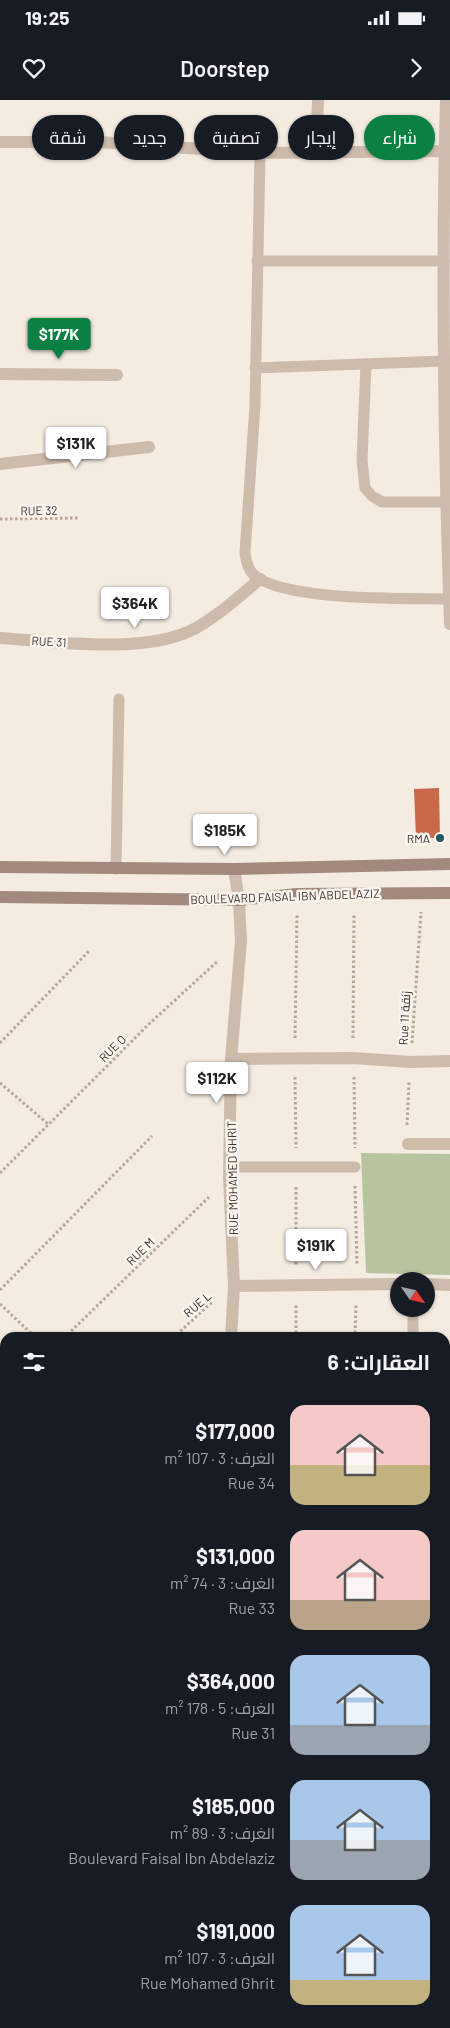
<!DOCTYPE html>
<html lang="ar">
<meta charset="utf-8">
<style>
:root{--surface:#171b24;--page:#242831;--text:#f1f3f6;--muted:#9ea1a6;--accent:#0b8043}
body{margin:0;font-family:Barlow,Cairo,sans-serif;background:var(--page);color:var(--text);direction:rtl;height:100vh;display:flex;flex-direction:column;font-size:19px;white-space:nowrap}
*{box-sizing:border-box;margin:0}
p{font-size:16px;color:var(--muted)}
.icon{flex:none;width:28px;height:28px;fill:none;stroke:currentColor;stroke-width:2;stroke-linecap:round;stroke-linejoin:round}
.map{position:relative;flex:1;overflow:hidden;direction:ltr}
.panel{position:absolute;left:0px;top:1232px;width:450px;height:696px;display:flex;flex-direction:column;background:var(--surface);border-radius:15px 15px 0 0;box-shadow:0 1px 4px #0004;direction:rtl}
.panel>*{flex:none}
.top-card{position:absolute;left:15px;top:15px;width:420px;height:45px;direction:rtl;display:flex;gap:10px}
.needle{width:32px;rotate:124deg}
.tools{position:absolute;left:390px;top:1172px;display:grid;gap:10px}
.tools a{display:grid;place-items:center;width:45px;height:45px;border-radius:50%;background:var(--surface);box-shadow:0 1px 4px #0004;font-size:25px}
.price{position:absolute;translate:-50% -42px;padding:0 11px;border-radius:5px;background:#fff;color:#222;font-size:16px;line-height:32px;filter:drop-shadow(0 1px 2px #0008)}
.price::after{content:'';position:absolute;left:50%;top:30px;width:15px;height:11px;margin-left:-8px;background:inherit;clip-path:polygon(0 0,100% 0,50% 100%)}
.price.current{background:var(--accent);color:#fff}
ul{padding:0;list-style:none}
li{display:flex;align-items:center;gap:15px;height:125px;padding:0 20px}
li span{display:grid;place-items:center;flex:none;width:140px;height:100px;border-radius:15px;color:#555}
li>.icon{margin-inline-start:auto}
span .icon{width:60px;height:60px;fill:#fffc;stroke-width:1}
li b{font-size:21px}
h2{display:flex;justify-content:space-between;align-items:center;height:60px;padding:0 20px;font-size:21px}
.pill{padding:0 18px;border-radius:22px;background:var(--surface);box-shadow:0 1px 4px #0004;font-size:18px;line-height:45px}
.pill.current{background:var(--accent);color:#fff}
.status{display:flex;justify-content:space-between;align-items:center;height:35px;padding:0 25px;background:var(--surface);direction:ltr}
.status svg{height:14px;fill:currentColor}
header{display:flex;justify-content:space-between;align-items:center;height:65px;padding:0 20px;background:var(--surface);font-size:22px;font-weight:600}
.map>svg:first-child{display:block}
.green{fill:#b8c4a0}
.building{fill:#c8694b}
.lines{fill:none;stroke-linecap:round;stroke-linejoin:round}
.path{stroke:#b9a596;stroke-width:3;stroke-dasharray:2.5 2.5;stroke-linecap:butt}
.lane{stroke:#cdbbac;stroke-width:11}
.street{stroke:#cdbbac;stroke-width:12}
.secondary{stroke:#a18a7d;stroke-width:12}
.poi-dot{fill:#1f5a5e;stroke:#fbf5ee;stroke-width:2}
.labels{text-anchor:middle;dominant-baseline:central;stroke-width:5;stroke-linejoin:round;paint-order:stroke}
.street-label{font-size:12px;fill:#3b302b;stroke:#fbf5ee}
.poi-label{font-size:12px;fill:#3b302b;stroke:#fbf5ee;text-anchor:end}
</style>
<div class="status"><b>19:25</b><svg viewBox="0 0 49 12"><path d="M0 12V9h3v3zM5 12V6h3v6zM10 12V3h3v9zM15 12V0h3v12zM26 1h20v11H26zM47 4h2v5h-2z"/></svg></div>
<header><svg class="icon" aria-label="forward" viewBox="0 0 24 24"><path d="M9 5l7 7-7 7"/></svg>Doorstep<svg class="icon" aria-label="heart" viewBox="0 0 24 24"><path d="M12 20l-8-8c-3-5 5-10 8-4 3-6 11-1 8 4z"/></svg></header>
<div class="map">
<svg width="450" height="1928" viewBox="0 0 450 1928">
<rect width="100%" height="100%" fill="#f4ebe1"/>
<path class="green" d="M361,1053L450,1054V1175L366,1173Z"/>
<path class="building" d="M439,688L440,738H416L414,689Z"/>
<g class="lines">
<g class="path">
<path d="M0,419L79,418"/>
<path d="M295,938L297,814"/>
<path d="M353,938L354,814"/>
<path d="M0,943L89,851"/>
<path d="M412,943L421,812"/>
<path d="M295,977L296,1048"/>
<path d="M354,977L355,1048"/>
<path d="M0,983L48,1024"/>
<path d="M407,1025L409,982"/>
<path d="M0,1073L151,922L218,861"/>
<path d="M355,1086L357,1165"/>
<path d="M296,1087V1166"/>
<path d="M0,1190L152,1036"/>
<path d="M0,1204L36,1238"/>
<path d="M64,1238L209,1097"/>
<path d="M173,1238L213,1201"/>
<path d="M296,1238V1204"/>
<path d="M355,1238L356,1204"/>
<path d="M0,1302L5,1297"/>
<path d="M0,1420L5,1415"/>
<path d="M0,1444L5,1448"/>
<path d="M0,1532L5,1527"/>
</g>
<g class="lane">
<path d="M260,53L255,305L245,453C246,461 248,469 253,474C282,502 408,498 450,499"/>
<path d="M257,161H444"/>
<path d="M366,264L362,360L365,388L372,396L382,402H446"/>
<path d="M255,268L445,261"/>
<path d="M116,769L119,599"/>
<path d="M229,1067H355"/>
<path d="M413,1238V1209"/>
</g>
<g class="street">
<path d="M446,0C441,174 444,350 450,524"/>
<path d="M0,42H99L260,53L450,51"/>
<path d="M316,53L318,0"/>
<path d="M0,274L117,275"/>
<path d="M0,364L149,347"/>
<path d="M0,538C56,542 147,555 196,528C219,515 240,496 260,479"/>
<path d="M231,959L353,958L411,962L450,961"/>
<path d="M408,1044H450"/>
<path d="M426,1184L450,1185"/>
<path d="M234,1186L399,1184"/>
<path d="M231,1238L234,1186L229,1077L231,959L241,841L239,800L234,769"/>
<path d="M445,1281H450"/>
<path d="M445,1403H450"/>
<path d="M445,1852L450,1832"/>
<path d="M425,1928L426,1924"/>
</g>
<g class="secondary">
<path d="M0,767L234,769L450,764"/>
<path d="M0,797L239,800L297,794L450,793"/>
<path d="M0,1576L5,1577"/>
<path d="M445,1684L450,1685"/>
</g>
</g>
<circle class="poi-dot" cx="440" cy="738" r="5"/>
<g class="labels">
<g class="street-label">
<text transform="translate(39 410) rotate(-1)">RUE 32</text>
<text transform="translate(49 541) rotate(3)">RUE 31</text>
<text transform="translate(285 796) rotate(-2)">BOULEVARD FAISAL IBN ABDELAZIZ</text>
<text transform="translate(404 918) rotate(-87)">Rue 11 زنقة</text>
<text transform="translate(112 948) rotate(-45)">RUE O</text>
<text transform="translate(232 1078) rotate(-91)">RUE MOHAMED GHRIT</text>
<text transform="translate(140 1151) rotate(-44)">RUE M</text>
<text transform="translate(197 1204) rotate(-41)">RUE L</text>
</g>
<g class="poi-label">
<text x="430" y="738">RMA</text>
</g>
</g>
</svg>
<div class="tools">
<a><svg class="needle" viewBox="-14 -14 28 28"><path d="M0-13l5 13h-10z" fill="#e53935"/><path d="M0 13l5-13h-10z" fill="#9ea1a6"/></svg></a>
</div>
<b class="price current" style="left:59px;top:260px">$177K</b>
<b class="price" style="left:76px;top:369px">$131K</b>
<b class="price" style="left:135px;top:529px">$364K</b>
<b class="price" style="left:225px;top:756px">$185K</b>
<b class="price" style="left:217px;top:1004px">$112K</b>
<b class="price" style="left:316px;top:1171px">$191K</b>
<div class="top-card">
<a class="pill current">شراء</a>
<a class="pill">إيجار</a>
<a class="pill">تصفية</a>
<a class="pill">جديد</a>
<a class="pill">شقة</a>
</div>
<section class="panel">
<h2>العقارات: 6<svg class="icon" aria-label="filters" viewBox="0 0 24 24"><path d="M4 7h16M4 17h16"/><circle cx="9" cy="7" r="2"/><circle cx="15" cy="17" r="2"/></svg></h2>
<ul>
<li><span style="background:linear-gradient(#f6c9c9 60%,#c2b280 0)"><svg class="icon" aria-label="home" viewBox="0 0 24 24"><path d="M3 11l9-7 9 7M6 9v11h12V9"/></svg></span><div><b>$177,000</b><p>الغرف: 3 · 107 m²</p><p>Rue 34</p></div></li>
<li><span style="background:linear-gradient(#f6c9c9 70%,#b9a48a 0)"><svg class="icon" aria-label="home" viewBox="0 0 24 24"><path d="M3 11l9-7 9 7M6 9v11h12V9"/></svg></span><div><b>$131,000</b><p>الغرف: 3 · 74 m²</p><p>Rue 33</p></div></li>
<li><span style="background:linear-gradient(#a9c7e8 70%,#9aa5b1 0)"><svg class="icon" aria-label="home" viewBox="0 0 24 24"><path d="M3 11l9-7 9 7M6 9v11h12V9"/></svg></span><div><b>$364,000</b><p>الغرف: 5 · 178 m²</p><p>Rue 31</p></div></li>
<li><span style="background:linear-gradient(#a9c7e8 60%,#9aa5b1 0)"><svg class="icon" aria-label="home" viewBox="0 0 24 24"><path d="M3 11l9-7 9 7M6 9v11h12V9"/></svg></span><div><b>$185,000</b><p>الغرف: 3 · 89 m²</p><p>Boulevard Faisal Ibn Abdelaziz</p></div></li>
<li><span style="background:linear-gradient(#a9c7e8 75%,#c2b280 0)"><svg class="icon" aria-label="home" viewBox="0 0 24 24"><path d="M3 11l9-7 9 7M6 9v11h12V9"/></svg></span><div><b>$191,000</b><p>الغرف: 3 · 107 m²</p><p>Rue Mohamed Ghrit</p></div></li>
</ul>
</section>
</div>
